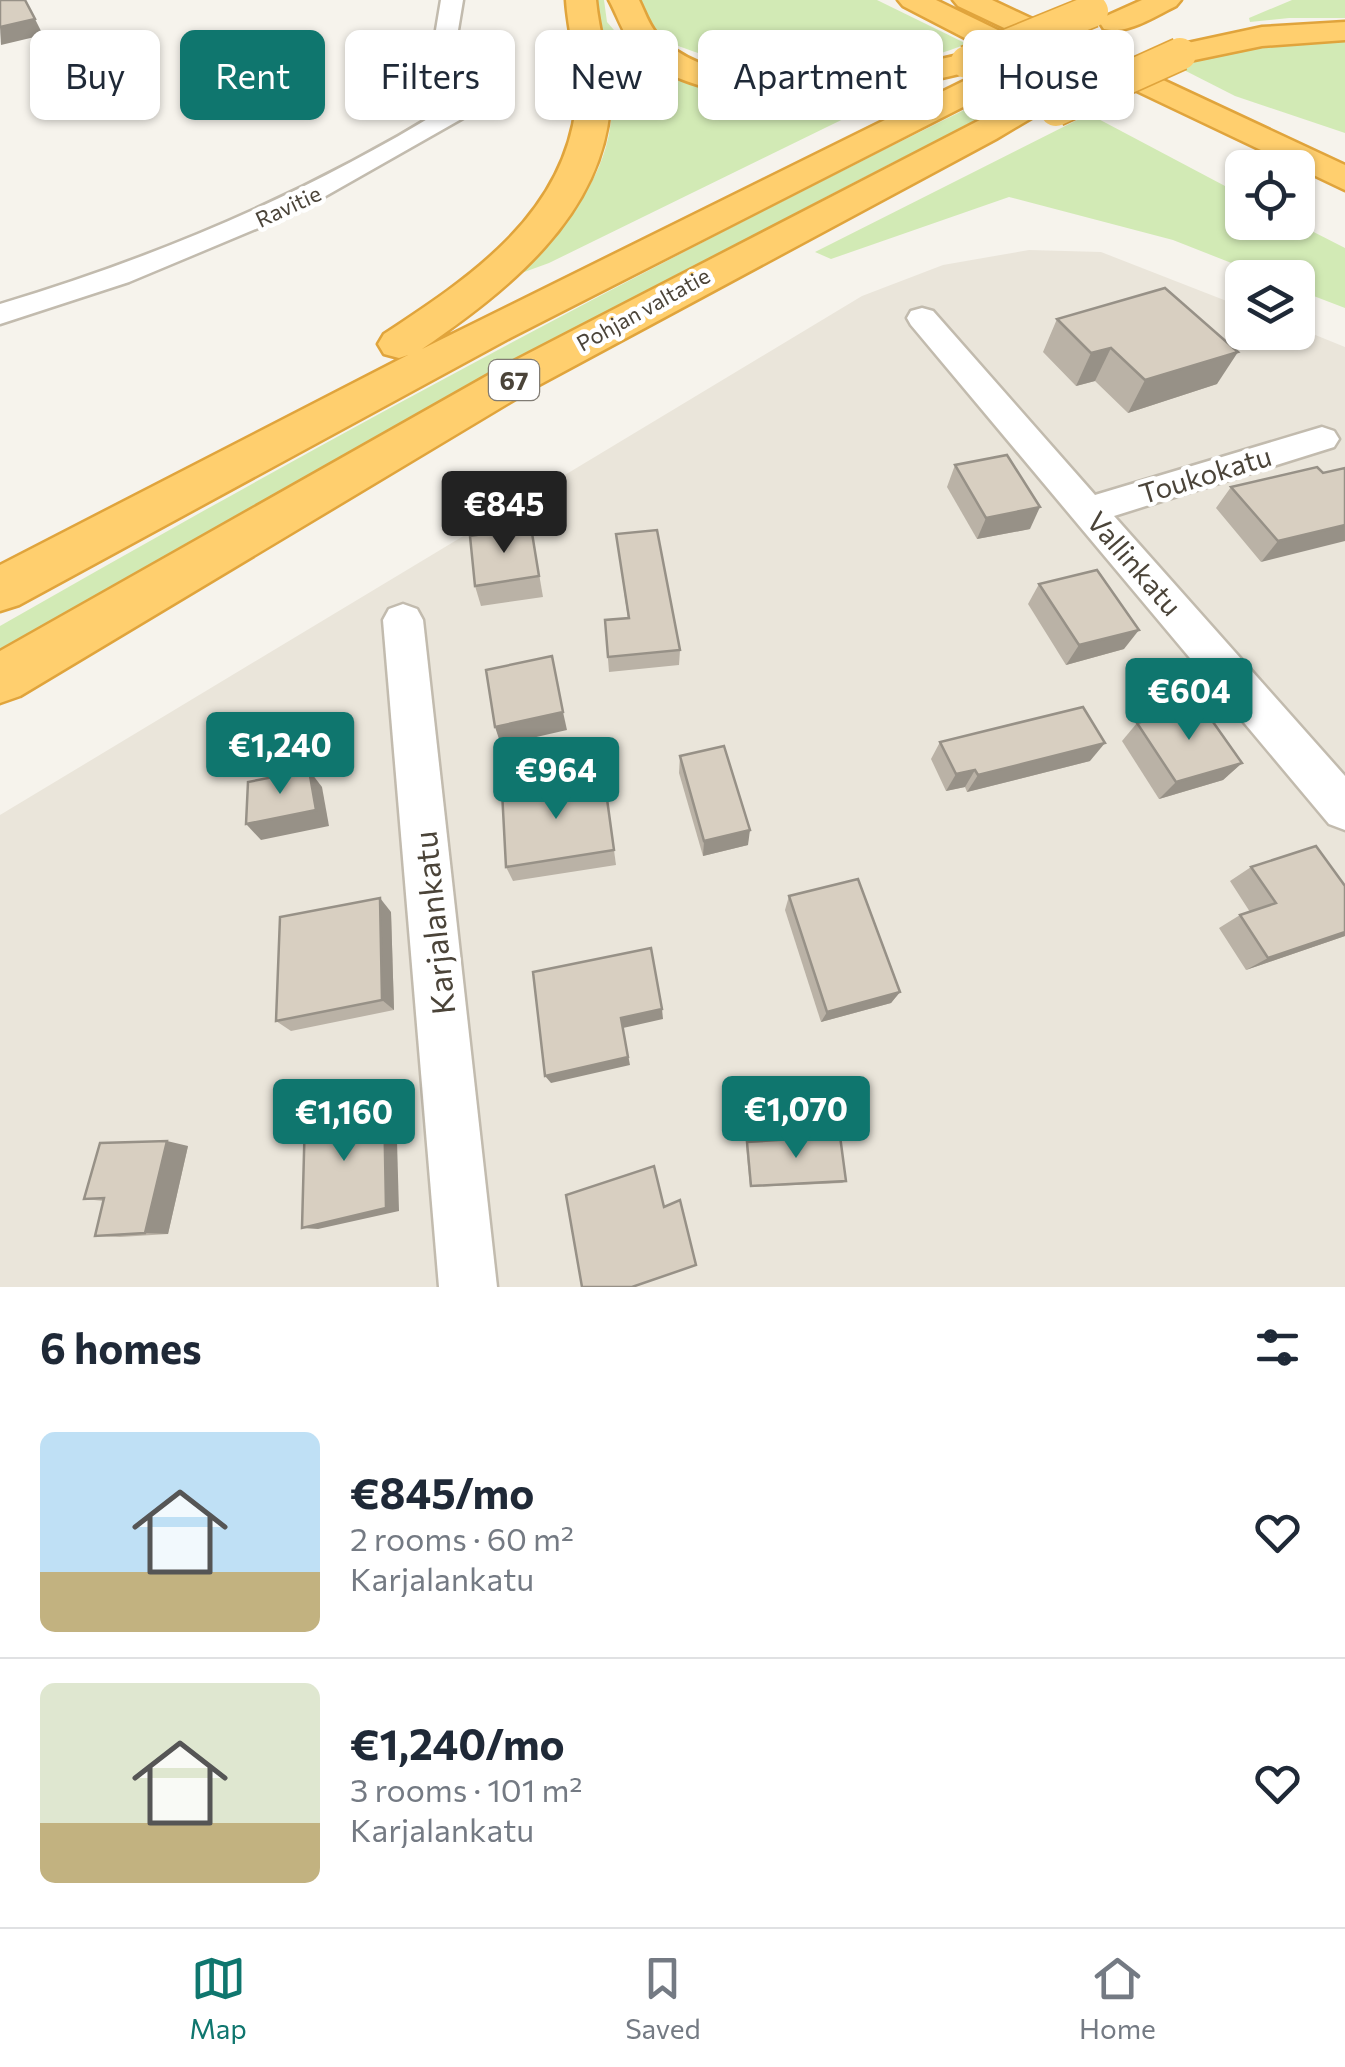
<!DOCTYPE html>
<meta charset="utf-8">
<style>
:root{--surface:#fff;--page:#f2f2f3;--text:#1f2937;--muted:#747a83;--line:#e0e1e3;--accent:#0f766e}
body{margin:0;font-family:Commissioner,sans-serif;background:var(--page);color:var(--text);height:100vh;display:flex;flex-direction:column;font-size:38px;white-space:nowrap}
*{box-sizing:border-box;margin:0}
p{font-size:32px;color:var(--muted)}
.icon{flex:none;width:55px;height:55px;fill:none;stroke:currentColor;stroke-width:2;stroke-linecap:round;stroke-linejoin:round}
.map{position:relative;height:1287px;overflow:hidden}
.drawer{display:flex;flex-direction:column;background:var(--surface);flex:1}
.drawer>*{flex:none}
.top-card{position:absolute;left:30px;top:30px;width:1285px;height:90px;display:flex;gap:20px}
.controls{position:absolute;left:1225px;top:150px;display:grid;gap:20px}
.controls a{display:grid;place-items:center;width:90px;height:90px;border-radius:15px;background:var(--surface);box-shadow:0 2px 8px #0004;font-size:50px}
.price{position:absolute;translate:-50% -85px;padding:0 22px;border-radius:10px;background:var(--accent);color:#fff;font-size:32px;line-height:65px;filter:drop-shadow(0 2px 5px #0008)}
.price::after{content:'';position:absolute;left:50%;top:60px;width:30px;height:22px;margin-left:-15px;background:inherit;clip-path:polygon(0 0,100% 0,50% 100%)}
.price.current{background:#222;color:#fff}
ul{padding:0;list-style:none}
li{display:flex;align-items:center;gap:30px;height:250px;padding:0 40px}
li+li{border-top:2px solid var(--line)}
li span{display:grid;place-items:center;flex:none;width:280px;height:200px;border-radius:15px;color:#555}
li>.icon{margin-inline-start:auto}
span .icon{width:120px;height:120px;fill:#fffc;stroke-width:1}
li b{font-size:42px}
h2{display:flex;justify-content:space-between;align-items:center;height:120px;padding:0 40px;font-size:42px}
.tag{padding:0 35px;border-radius:15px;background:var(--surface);box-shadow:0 2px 8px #0004;font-size:35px;line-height:90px}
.tag.current{background:var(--accent);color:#fff}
.tab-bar{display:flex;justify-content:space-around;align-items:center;height:140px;border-top:2px solid var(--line);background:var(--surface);font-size:28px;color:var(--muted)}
.tab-bar a{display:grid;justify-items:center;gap:5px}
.tab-bar .current{color:var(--accent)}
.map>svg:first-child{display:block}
.residential{fill:#eae5da}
.green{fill:#d2eab5}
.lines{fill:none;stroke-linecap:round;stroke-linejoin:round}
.street-casing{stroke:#c2bbae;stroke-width:5}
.highway-casing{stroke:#e0a43c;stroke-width:5}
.street{fill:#fff;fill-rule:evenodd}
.highway{fill:#ffcf6e;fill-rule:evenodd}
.highway-bridge-casing{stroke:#e0a43c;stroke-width:35;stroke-linecap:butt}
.highway-bridge{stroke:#ffcf6e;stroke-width:32}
.wall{fill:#bab2a6}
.shaded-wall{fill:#979187}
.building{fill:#d8cfc1;stroke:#979187;stroke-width:2.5}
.labels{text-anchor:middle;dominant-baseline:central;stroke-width:9;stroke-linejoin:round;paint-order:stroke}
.far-street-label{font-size:22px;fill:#4b4439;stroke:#fff}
.shield{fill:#fff;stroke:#817c74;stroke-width:2.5}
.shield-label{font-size:25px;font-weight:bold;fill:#4b4439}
.street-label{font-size:28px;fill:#4b4439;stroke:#fff}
.near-street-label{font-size:32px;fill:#4b4439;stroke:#fff}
</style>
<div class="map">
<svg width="1345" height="1287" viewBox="0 0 1345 1287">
<rect width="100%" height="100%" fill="#f6f3ec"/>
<path class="residential" d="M1029,250L1101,252L1242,307V332H1298V328L1345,347V1287H0V815L862,296L943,265Z"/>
<g class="green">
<path d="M594,0H604L607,22L627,45L661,67L796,95H852L915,84L549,263L516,275C569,220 616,173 612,90C611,78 604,66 601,53C597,36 596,17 594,0Z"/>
<path d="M638,0H877L967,44C865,84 750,83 652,34Z"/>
<path d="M1292,0H1345V18H1289L1250,22L1249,18Z"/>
<path d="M1345,39V133L1235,96L1178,67L1246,46Z"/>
<path d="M1015,85L1032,93C679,265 341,465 0,660V626C333,435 670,254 1015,85Z"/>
<path d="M1089,114L1242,195V222L1296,223L1345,248V308L1298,290V278L1267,277L1173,240L1009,197L831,259L815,252Z"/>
</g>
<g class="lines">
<g class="street-casing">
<g id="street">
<path d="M441,0H463L457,36L473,98L463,118L301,210L129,282L0,324V304C157,257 304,195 444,109L449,98L435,36Z"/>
<path d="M922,308L933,311L1095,495L1322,427L1334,431L1339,439L1334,447L1114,516L1345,776V830L1329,824L911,325L907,318L911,311Z"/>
<path d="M403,604L417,609L423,620L497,1287H439L383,620L389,609Z"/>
</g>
</g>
<g class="highway-casing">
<g id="highway">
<path d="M566,0H596C599,35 613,71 610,107C601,218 506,291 422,349L986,70H1008L1013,77L1008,84L510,338L19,605L0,611V565L408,355L399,358L384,354L378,344L384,334C468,279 563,216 576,107C581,72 568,35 566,0Z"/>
<path d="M609,0H639C644,10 649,25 657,34C724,107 884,73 967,53L978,55L983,62L978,69C891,93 695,127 630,42C622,30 616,13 609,0Z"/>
<path d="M898,0H936L1010,36L1014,43L1010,50H988L903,6Z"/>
<path d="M953,0H992L1345,165V190L958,6Z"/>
<path d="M1142,0H1181L1176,6C1155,16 1128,35 1104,29L1100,23L1104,17Z"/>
<path d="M1345,22V40L1262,46L1180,63L1169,61L1164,54L1169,47L1262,27Z"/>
<path d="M1038,90L1050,93L1055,100L1050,107L996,139L537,386L20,696L0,703V651L506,365Z"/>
</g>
</g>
<use href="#street" class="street"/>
<use href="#highway" class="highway"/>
<g class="highway-bridge-casing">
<g id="highway-bridge">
<path d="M967,62L1092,11"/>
<path d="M1056,110L1180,54"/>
</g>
</g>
<use href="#highway-bridge" class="highway-bridge"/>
</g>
<g class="wall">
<path d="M1057,319L1217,384L1128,413L1095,381L1076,386L1043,352Z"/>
<path d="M955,465L1030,529L977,539L947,487Z"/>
<path d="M1345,468L1261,562L1216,508L1231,487L1323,473Z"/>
<path d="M531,527L543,597L481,606L475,586Z"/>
<path d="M616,534L680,650L679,665L609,672L605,620L628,619Z"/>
<path d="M1039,584L1124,649L1066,665L1028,604Z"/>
<path d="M1137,723L1242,763L1223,780L1159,799L1122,741Z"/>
<path d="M940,742L1090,761L967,792L965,787L946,791L931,759Z"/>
<path d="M680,756L748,845L703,856L679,773Z"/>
<path d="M604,777L616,865L513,881L506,867Z"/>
<path d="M1251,867L1345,886V936L1246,970L1219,928L1240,915L1250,912L1230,881Z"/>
<path d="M789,896L900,992L891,1003L821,1022L785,910Z"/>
<path d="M391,912L394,1010L291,1031L276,1021Z"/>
<path d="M747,1142L846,1181L842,1183L750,1187L746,1145Z"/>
<path d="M188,1146L168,1234L120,1237L95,1236L104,1201L84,1199Z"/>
</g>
<g class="shaded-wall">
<path d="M35,19L43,35L1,45L0,27Z"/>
<path d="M1111,348L1095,381L1076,386L1091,353Z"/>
<path d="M1238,352L1217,384L1128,413L1145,380Z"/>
<path d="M1040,507L1030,529L977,539L986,518Z"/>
<path d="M1345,525V541L1261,562L1278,541Z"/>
<path d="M1139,630L1124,649L1066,665L1079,645Z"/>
<path d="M563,712L567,730L501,745L495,727Z"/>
<path d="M1105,743L1090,761L967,792L978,775Z"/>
<path d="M1242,763L1223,780L1159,799L1176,782Z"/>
<path d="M309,770L322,787L329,826L261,840L246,824Z"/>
<path d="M975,770L965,787L946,791L956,774Z"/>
<path d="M750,830L748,845L703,856L704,841Z"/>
<path d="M380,898L391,912L394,1010L382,1000Z"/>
<path d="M1345,932V936L1246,970L1268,958Z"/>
<path d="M900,992L891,1003L821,1022L827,1012Z"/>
<path d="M662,1009L663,1019L623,1028L630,1065L551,1083L545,1076L621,1018Z"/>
<path d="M384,1100L396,1106L399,1211L318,1229L302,1228Z"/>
<path d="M167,1141L188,1146L168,1234L145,1233Z"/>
</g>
<g class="building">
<path d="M0,0H25L35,19L0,27Z"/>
<path d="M1165,288L1238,352L1145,380L1111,348L1091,353L1057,319Z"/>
<path d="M1007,455L1040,507L986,518L955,465Z"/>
<path d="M1317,467L1323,473L1345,468V525L1278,541L1231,487Z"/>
<path d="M531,527L539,576L475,586L470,536Z"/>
<path d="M657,530L680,650L608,657L605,620L629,618L616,534Z"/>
<path d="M1097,570L1139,630L1079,645L1039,584Z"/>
<path d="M552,656L563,712L495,727L486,670Z"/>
<path d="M1201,705L1242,763L1176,782L1137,723Z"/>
<path d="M1083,707L1105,743L978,775L975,770L956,774L940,742Z"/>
<path d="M724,746L750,830L704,841L680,756Z"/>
<path d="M309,770L316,810L246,824L248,782Z"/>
<path d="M604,777L614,850L506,867L502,791Z"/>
<path d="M1316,846L1345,886V932L1268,958L1240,915L1276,903L1251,867Z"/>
<path d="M858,879L900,992L827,1012L789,896Z"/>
<path d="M380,898L382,1000L276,1021L280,917Z"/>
<path d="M651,948L662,1009L621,1018L628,1057L545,1076L533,972Z"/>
<path d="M384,1100L386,1208L302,1228L305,1116Z"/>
<path d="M840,1136L846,1181L751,1186L747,1142Z"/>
<path d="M167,1141L145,1233L95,1236L104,1198L84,1199L100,1143Z"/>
<path d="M654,1166L664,1207L680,1200L696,1265L632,1287H582L566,1195Z"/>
</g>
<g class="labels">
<g class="far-street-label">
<text transform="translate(288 206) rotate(-25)">Ravitie</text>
<text transform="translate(643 309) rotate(-29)">Pohjan valtatie</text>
</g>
<rect class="shield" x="489" y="360" width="50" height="40" rx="8"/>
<g class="shield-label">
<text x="514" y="380">67</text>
</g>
<g class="street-label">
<text transform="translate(1205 474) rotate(-17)">Toukokatu</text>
<text transform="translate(1135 563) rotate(49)">Vallinkatu</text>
</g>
<g class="near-street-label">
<text transform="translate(433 923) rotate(-96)">Karjalankatu</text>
</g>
</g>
</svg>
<div class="controls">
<a><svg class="icon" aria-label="locate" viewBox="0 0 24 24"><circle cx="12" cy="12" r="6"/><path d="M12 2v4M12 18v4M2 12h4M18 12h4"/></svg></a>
<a><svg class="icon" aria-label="layers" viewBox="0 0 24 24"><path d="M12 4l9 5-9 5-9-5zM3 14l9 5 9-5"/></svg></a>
</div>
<b class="price current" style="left:504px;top:556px">€845</b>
<b class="price" style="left:1189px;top:743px">€604</b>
<b class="price" style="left:280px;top:797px">€1,240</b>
<b class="price" style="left:556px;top:822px">€964</b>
<b class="price" style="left:796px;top:1161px">€1,070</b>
<b class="price" style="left:344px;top:1164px">€1,160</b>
<div class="top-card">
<a class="tag">Buy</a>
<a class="tag current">Rent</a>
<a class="tag">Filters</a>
<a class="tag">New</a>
<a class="tag">Apartment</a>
<a class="tag">House</a>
</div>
</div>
<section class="drawer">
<h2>6 homes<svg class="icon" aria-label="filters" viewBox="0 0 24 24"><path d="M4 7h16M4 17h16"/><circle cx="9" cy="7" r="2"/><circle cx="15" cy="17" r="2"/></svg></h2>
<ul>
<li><span style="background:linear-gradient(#bfe0f5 70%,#c2b280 0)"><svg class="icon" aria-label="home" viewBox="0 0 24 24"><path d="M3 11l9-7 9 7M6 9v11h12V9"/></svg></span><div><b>€845/mo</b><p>2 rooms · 60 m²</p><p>Karjalankatu</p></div><svg class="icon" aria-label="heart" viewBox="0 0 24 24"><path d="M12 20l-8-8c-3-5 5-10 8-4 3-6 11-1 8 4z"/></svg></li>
<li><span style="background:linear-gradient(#dfe7d0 70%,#c2b280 0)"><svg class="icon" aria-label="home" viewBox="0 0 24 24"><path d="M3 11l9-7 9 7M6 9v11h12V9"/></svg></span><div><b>€1,240/mo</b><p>3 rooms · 101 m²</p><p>Karjalankatu</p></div><svg class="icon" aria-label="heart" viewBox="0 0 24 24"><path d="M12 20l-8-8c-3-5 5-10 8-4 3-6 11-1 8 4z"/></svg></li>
</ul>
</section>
<nav class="tab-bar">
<a class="current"><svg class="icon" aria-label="map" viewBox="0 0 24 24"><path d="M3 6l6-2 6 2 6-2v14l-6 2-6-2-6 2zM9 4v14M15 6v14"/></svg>Map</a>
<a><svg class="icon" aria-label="saved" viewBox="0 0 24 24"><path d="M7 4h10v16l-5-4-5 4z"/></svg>Saved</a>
<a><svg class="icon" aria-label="home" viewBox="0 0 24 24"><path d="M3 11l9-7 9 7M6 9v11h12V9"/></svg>Home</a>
</nav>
